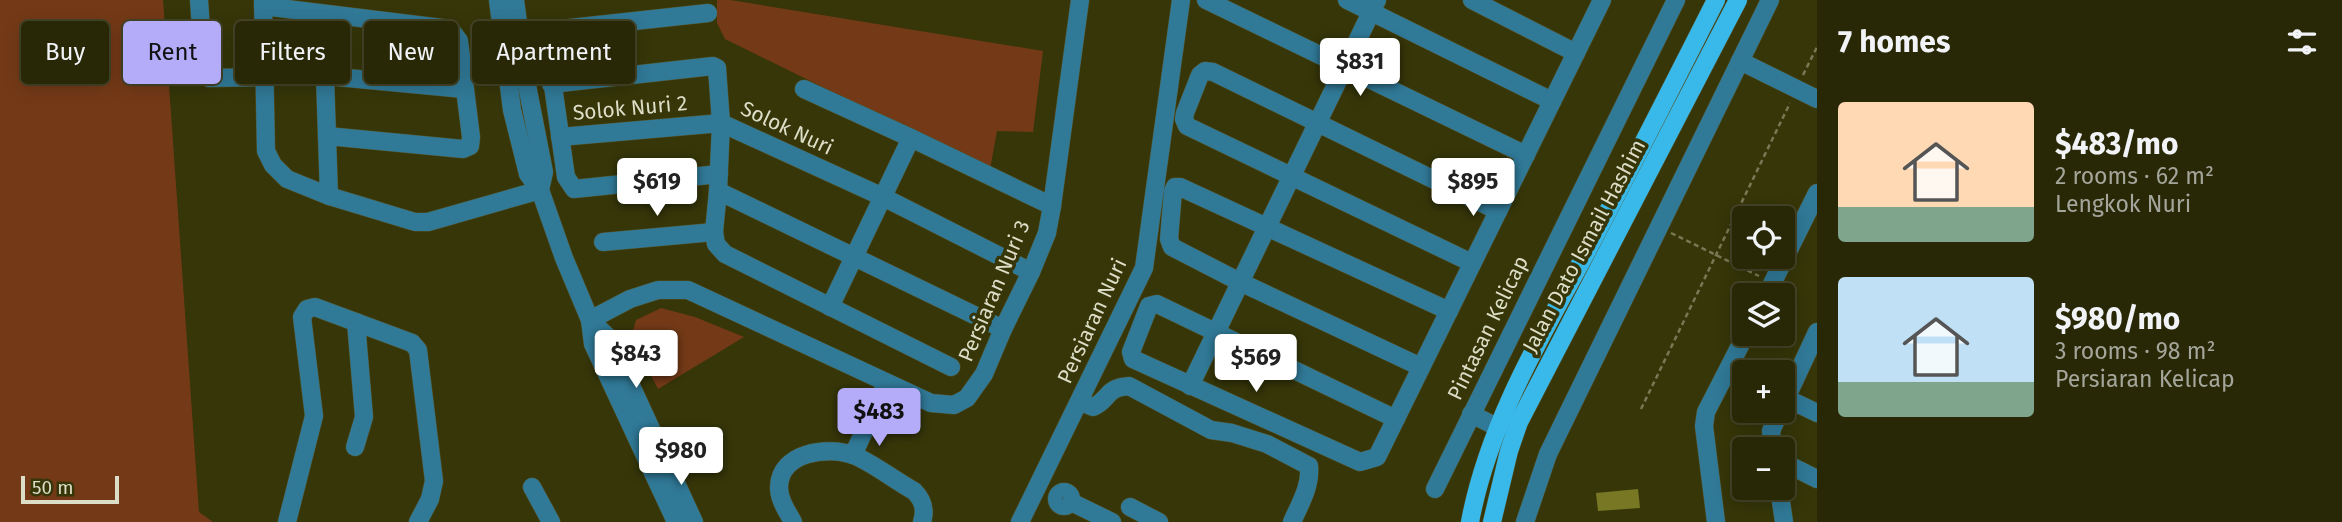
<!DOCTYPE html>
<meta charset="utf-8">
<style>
:root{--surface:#282807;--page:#303011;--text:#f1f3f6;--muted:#a5a69b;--line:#444428;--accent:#b4acf9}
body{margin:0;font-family:"Fira Sans",sans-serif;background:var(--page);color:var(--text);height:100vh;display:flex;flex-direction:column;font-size:26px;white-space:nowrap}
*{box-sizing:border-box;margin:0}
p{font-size:23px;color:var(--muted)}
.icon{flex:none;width:38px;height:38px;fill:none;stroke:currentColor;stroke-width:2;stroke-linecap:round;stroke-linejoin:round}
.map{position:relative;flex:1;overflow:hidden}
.panel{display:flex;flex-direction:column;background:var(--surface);width:525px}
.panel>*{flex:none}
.banner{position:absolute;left:21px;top:21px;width:665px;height:63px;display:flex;gap:14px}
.controls{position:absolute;left:1732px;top:206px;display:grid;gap:14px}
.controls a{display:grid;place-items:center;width:63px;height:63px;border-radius:7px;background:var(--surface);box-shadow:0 4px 18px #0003,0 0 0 2px var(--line);font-size:35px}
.scale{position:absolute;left:21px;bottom:18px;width:98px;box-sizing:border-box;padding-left:7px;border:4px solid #dddec7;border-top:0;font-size:19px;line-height:24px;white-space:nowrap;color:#dddec7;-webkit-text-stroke:5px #363609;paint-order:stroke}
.price{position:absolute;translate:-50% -60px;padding:0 16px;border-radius:7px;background:#fff;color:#222;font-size:23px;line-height:46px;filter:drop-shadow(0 2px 4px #0008)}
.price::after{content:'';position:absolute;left:50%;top:42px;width:21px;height:16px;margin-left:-10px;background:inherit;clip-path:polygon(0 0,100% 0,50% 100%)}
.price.current{background:var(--accent);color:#111}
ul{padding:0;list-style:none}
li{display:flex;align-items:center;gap:21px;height:175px;padding:0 21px}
li span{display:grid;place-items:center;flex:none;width:196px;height:140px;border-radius:7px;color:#555}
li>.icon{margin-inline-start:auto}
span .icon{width:84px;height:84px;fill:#fffc;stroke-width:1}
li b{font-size:30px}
h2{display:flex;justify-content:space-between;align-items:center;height:84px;padding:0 21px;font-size:30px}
.chip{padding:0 24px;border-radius:7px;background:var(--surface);box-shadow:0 4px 18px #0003,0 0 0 2px var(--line);font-size:24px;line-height:63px}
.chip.current{background:var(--accent);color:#111}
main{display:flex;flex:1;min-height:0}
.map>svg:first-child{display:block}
.green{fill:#743a17}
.water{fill:#787724}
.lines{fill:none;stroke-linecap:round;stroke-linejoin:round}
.minor-casing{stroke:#54542b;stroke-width:19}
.major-casing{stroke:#54542b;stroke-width:19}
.path{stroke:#787854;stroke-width:2.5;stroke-dasharray:5 3.5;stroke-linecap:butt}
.minor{stroke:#307997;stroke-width:18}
.major{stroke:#39b9ea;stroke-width:18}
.labels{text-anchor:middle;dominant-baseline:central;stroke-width:7;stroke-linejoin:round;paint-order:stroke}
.street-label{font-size:21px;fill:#dddec7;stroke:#363609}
</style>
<main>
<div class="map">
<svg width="1817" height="522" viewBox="0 0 1817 522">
<rect width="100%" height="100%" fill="#363609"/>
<g class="green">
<path d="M0,0H163L199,512L213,522H0Z"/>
<path d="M717,0H730L1043,51L1033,132L997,131L990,169L725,39L717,23Z"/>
<path d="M661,308L695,317L744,337L658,389L631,337L636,320Z"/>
</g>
<path class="water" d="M1638,489L1640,508L1598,511L1596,493Z"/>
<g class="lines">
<g class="minor-casing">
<g id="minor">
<path d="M199,0L204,72L209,78L264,77"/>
<path d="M263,0L266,151L273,165L287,179L329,196L415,222H428L540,190"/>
<path d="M498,0L512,110L528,174L540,190L564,258L590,320L593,344L676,522"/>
<path d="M515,0L525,75L544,172L540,190"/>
<path d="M1206,0L1526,155"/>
<path d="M1347,0L1552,101"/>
<path d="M1472,0L1576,53"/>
<path d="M263,6L450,29L459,41L471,137L470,146L463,149L327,136"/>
<path d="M708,13L552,30L547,33L546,37L566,177L574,189L719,174"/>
<path d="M1740,61L1817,99"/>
<path d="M263,70L464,89"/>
<path d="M325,76L329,196"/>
<path d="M551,84L713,66L717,68L721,123L718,191L714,232L716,244L725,254L951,367"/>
<path d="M804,89L911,138L1052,206"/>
<path d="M560,137L721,123L883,197L1031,272"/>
<path d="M718,191L1003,329"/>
<path d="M603,242L714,232"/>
<path d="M1472,263L1187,126L1184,119L1185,113L1200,75L1205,71L1213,72L1498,211"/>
<path d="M1766,296L1817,193"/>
<path d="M830,307L911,138"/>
<path d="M590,320L630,299L658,290H688L931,403L954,405L967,398L984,374L1003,329L1031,272L1047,233L1052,206L1080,0"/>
<path d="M590,320L609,338L694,522"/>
<path d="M1421,367L1240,282L1172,247L1169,239L1173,191L1175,187H1180L1449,311"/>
<path d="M1190,386L1377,0"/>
<path d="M1786,398L1817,413"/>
<path d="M1081,402L1093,407C1110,400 1104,388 1129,386L1211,430L1232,433L1267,444L1309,466C1311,486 1300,504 1292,522"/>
<path d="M1783,405L1817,332"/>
<path d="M1471,414L1499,428"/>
<path d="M1396,419L1157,304L1149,306L1131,352L1133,359L1360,462L1377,457L1602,0"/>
<path d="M355,447L364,417L356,322"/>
<path d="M1773,450L1771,431L1780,411"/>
<path d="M853,455L886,384"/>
<path d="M1783,462L1817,479"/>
<path d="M532,487L551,522"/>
<path d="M1779,488L1784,522"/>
<path d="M1435,489L1676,0"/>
<circle cx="1064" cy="499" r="7"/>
<path d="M1071,502L1112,522"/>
<path d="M1130,507L1159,522"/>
<path d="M287,522L314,416L302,317L307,309L315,307L412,343L418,350L434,481L430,499L418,522"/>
<path d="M793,522C787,511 779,500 779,487C780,452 827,446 853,455C873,463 894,480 914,491C923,500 926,509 922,522"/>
<path d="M1020,522L1144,268L1181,0"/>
<path d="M1525,522L1548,454L1770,0"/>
<path d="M1716,522L1704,426L1706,412L1746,334"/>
</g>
</g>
<g class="major-casing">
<g id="major">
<path d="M1470,522C1488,426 1539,340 1585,255C1630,170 1673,85 1716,0"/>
<path d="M1492,522L1509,451L1519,422L1738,0"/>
</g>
</g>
<g class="path">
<path d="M1803,75L1817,47"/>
<path d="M1671,233L1759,276"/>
<path d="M1641,409L1790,103"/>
</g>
<use href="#minor" class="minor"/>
<use href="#major" class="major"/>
</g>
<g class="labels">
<g class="street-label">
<text transform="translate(630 108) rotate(-5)">Solok Nuri 2</text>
<text transform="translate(787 128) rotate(25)">Solok Nuri</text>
<text transform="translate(1584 246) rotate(-62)">Jalan Dato Ismail Hashim</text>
<text transform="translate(994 291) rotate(-67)">Persiaran Nuri 3</text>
<text transform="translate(1092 321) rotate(-65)">Persiaran Nuri</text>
<text transform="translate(1488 328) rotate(-64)">Pintasan Kelicap</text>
</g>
</g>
</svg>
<div class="controls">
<a><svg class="icon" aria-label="locate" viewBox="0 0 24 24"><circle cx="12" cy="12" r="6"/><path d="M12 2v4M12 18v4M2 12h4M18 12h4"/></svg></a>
<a><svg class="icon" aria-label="layers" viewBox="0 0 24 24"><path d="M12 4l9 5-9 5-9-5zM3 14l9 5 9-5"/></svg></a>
<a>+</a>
<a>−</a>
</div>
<div class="scale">50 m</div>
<b class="price" style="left:1360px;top:98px">$831</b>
<b class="price" style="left:657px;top:218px">$619</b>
<b class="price" style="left:1473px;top:218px">$895</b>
<b class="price" style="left:636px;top:390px">$843</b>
<b class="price" style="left:1256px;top:394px">$569</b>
<b class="price current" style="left:879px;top:448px">$483</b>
<b class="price" style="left:681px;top:487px">$980</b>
<div class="banner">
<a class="chip">Buy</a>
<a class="chip current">Rent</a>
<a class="chip">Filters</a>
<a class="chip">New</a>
<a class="chip">Apartment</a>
</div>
</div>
<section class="panel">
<h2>7 homes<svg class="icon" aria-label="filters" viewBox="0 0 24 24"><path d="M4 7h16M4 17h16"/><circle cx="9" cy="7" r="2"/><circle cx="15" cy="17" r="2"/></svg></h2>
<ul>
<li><span style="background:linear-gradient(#ffd9b3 75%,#7fa58c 0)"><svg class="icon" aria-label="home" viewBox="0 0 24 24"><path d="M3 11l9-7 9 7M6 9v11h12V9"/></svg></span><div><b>$483/mo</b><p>2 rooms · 62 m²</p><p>Lengkok Nuri</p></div></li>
<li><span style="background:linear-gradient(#bfe0f5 75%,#7fa58c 0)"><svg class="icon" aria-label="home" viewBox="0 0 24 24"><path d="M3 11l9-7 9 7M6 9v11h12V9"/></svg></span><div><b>$980/mo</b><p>3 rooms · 98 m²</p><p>Persiaran Kelicap</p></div></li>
</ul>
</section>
</main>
